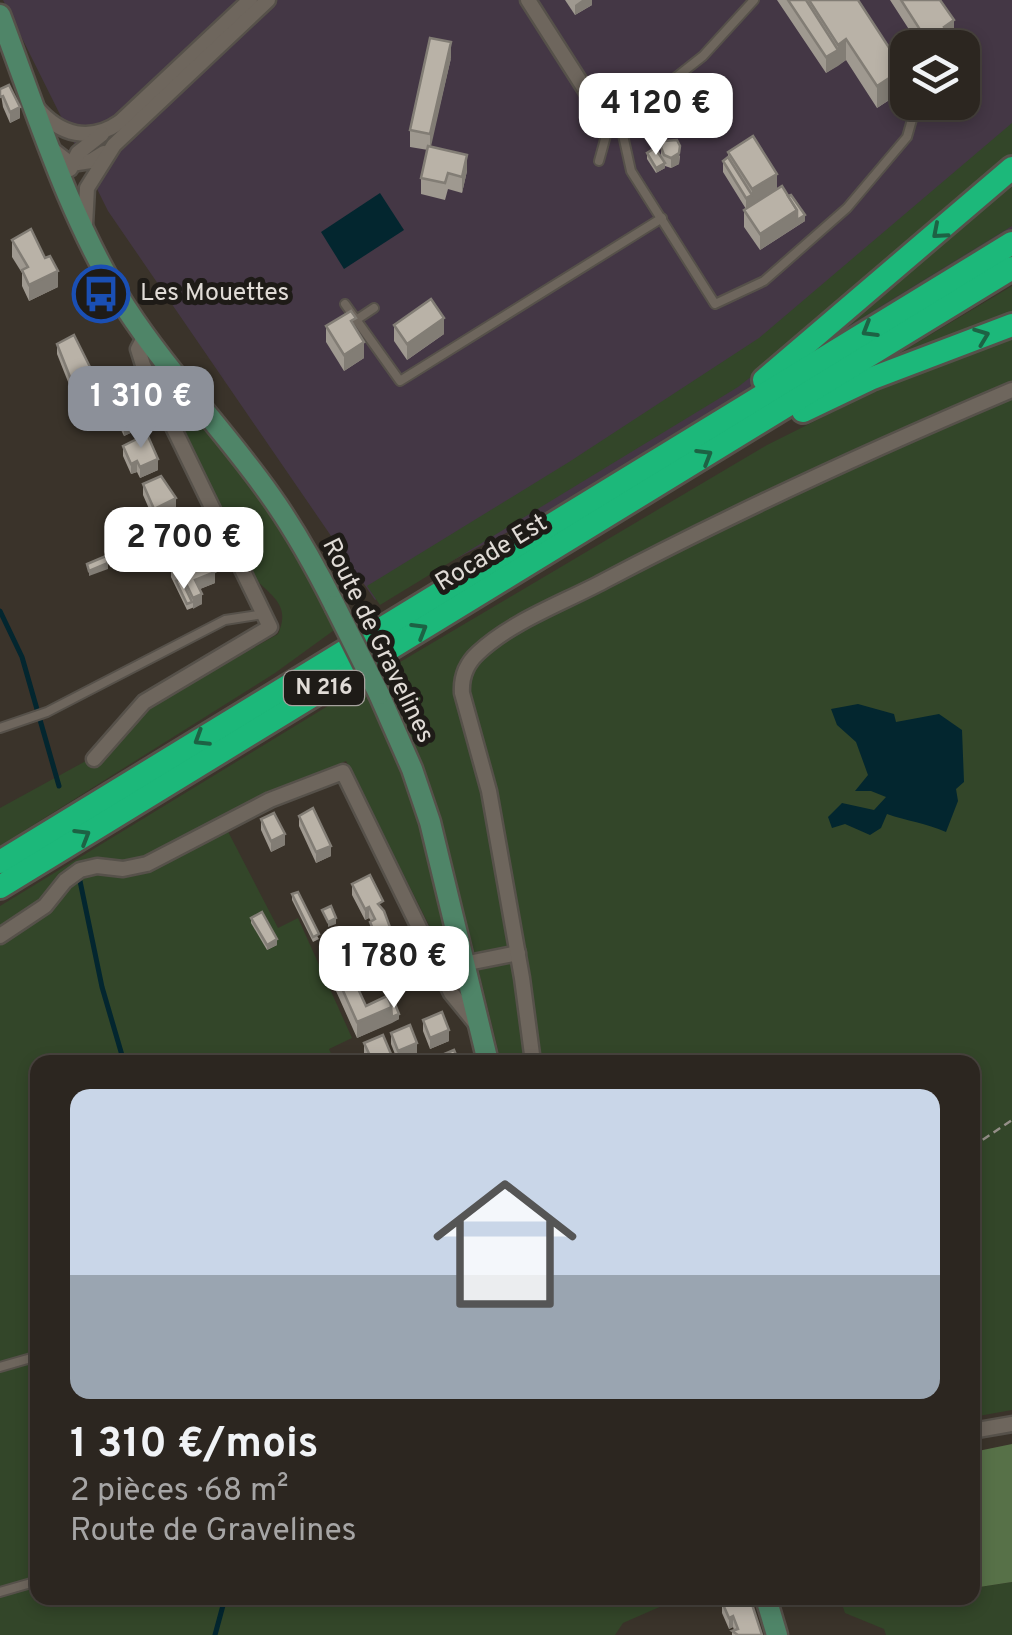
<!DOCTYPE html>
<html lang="fr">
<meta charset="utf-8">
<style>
:root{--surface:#2c2620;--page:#38322d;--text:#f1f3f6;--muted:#a6a5a5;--line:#48433e;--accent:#8c9099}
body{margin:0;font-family:Overpass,sans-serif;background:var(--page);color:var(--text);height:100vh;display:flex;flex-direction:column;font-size:38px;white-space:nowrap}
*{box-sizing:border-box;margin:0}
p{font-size:32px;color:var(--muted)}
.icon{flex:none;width:55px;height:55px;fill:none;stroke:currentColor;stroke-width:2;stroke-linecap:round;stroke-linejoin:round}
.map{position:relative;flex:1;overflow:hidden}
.side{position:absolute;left:30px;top:1055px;width:950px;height:550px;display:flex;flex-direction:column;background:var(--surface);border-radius:20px;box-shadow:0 5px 15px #0003,0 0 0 2px var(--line)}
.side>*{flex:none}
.tools{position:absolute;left:890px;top:30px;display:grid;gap:20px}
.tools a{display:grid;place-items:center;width:90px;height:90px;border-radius:20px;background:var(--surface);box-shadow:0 5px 15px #0003,0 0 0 2px var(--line);font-size:50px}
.price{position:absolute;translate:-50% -85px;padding:0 22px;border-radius:20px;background:#fff;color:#222;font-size:32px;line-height:65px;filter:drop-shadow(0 2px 5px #0008)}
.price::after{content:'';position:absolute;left:50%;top:60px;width:30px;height:22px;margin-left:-15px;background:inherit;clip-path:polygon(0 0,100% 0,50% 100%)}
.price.selected{background:var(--accent);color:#fff}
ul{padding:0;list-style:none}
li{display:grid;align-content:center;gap:20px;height:530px;padding:0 40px}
li span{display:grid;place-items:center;height:310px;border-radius:20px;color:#555}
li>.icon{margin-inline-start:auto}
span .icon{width:180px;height:180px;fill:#fffc;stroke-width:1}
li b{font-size:42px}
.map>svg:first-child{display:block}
.industrial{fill:#443745;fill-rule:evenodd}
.green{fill:#334629}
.forest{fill:#577148}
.water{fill:#03262f}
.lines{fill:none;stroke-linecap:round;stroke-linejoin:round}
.stream{stroke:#03262f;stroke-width:5}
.service-casing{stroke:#56514a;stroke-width:12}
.minor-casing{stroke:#56514a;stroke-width:19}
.secondary-casing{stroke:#56514a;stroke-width:25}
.trunk-casing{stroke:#56514a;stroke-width:28}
.path{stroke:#958f88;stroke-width:2.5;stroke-dasharray:8 5;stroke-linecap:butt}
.service{stroke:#6e665d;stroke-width:8}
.minor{stroke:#6e665d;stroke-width:14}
.secondary{stroke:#4f8568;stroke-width:20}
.trunk{stroke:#1cb87a;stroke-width:22}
.secondary-bridge-casing{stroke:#56514a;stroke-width:25;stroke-linecap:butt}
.secondary-bridge{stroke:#4f8568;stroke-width:20}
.wall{fill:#9f9990}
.shaded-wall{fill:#827d75}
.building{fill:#b9b2a7;stroke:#827d75;stroke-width:2.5}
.oneway{stroke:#1d6244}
.labels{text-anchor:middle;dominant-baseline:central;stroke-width:10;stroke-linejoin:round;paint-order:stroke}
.shield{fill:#1e1b17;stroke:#a6a19d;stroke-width:2.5}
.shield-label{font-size:22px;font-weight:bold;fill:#e0dbd6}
.poi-label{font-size:25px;fill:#e0dbd6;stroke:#1e1b17;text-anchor:start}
.street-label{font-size:25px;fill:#e0dbd6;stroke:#1e1b17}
</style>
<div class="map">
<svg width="1012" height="1635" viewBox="0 0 1012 1635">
<rect width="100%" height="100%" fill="#3a332a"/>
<path class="industrial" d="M3,0H1012V275L375,600L108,211ZM908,48H962V102H908Z"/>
<g class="green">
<path d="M1012,123V160L812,329L738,387L380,605L367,586L569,462L759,338Z"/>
<path d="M1012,176V226L826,340Z"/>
<path d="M1012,286V316L873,369Z"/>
<path d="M1012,336V1410L973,1417L972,1062H501L468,927L435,937L346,761L264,796L222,820L278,928L298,918L352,1038L329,1049L335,1062H38V1598H680L623,1623L615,1635H0V906L395,665L767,445L893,382Z"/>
<path d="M149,358L253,486L337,628L275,673L0,846V808L115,745L144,710L278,634C290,607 275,598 256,580Z"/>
<path d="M1012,1582V1635H886L884,1629L845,1613L840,1598H972L973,1588Z"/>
</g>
<path class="forest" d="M1012,1444V1582L973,1588V1452Z"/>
<g class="water">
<path d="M380,193L404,230L344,269L321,232Z"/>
<path d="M858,704L894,714L896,722L939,714L962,730L964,782L956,789L958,801L946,832C926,823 907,821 887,814L881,828L870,835L845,824L832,828L828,817L842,803L874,810L886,797L871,791H855L868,775L856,742L837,725L831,709Z"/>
</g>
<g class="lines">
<g class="stream">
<path d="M0,611L22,657L59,786"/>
<path d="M80,881L102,987L124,1062"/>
<path d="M215,1635L225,1598"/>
</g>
<g class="service-casing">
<g id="service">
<path d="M589,96L607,132L599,161"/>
<path d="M607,103L624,110L636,109L703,56L754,0"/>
<path d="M624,110L623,135L631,171L715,304L764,281L847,208L907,137L917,102"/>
<path d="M345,304L400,381L662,218"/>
<path d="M356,320L374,308"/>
<path d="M0,728L47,712L225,620L264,614"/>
<path d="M0,1367L38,1356"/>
<path d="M0,1592L38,1581"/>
</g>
</g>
<g class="minor-casing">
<g id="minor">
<path d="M528,0L588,94L607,103"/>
<path d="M37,108C60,135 90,143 120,122L250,0"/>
<path d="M53,150L71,164L91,161L104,153"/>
<path d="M70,169L78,153L102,134"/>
<path d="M85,225L87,188L114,145L268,0"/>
<path d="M94,759L144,702L270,627L143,365L138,349L145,336"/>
<path d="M0,936L45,906L65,881L80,870L97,866L123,869L147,864L270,800L343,772L451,993L477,1025"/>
<path d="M463,964L518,953"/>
<path d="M533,1062L522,978L489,791L462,693C461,677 466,664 478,653C512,621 563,603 604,581C737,511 873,449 1012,390"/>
<path d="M972,1431L1012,1424"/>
</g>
</g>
<g class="secondary-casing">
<g id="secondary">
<path d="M0,15C37,113 69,219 126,308C169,374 225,431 270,495C295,530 316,568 335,606"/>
<path d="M379,694L412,769L430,822L488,1062"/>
<path d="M766,1598L777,1635"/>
</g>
</g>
<g class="trunk-casing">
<g id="trunk">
<path d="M764,380L1012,168"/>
<path d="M803,411L870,379L1012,325"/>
<path d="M0,862L1012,243"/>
<path d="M0,887L1012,268"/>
</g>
</g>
<path class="path" d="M972,1147L1012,1120"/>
<use href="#service" class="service"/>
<use href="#minor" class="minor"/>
<use href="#secondary" class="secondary"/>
<use href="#trunk" class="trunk"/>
<g class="secondary-bridge-casing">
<path id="secondary-bridge" d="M335,606L379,694"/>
</g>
<use href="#secondary-bridge" class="secondary-bridge"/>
</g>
<g class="wall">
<path d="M565,0H592V5L575,15Z"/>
<path d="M777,0H858L903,91L877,108L846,60L826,73Z"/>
<path d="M890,0H940L954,37L951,38L953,48H921Z"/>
<path d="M451,58L430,147L467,171L462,193L448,189L445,200L421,194V178L428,150L410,147V130Z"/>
<path d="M0,89L20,118L10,123L3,107Z"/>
<path d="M661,147L680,156L679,164L671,168L665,166V168L656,173L647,159V153L661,156Z"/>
<path d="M728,152L777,189L805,221L760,250L744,227V210L746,209L723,172V161L728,157Z"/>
<path d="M12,240L58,287L29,301L22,286V273L12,257Z"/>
<path d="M394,325L444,334L407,360L394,341Z"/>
<path d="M326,326L356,328L364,358L344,371L326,342Z"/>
<path d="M57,344L93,384L72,392L57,354Z"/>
<path d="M114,405L139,429L124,436L114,416Z"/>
<path d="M123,446L158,470L140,478L137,472L131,474L123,456Z"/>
<path d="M143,484L176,509L154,520L143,495Z"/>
<path d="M167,521L196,549L179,557L174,546L169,549L162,534V528L167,526Z"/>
<path d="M171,566L215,583L200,589L202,604L187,610L171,577Z"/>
<path d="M299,816L331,856L316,863L299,826Z"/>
<path d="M261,819L285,845L271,852L261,830Z"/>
<path d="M352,884L383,909L391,941L368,952L365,946V935L370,933L371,921L369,918L365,920L352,895Z"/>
<path d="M292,894L319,939L313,942L292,900Z"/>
<path d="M251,918L277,945L267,950L251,923Z"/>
<path d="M377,949L400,956L409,975L389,985L377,960Z"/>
<path d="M336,975L366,1006L399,1019L357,1038L336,991Z"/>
<path d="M423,1020L449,1041L430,1049L423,1031Z"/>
<path d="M391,1033L417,1054L398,1062L391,1044Z"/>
<path d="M364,1043L391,1062H368L364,1054Z"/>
<path d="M728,1598H750L762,1635H732V1631L734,1630L733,1627L729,1629L722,1613V1602L729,1600Z"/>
</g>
<g class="shaded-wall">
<path d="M582,0H592V5L575,15V5Z"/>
<path d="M954,20V37L944,43V27Z"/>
<path d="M932,34V48H926V39Z"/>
<path d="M846,39V60L838,66V45Z"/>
<path d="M953,40V48H941Z"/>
<path d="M451,42V58L430,151V134Z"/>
<path d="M838,50V66L826,73V57Z"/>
<path d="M903,69V91L877,108V86Z"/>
<path d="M20,107V118L10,123V112Z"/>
<path d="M680,146L679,164L671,168V158Z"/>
<path d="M467,155V171L462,193V177Z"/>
<path d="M665,163V168L656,173V168Z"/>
<path d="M777,174V190L746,209V198L752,195V189Z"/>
<path d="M797,210L805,215V221L760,250V234Z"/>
<path d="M58,271V287L29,301V285Z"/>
<path d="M444,318V334L407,360V344Z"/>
<path d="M364,342V358L344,371V355Z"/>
<path d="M93,373V384L72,392V382Z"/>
<path d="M139,418V429L124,436V425Z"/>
<path d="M158,459V470L140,478V467Z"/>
<path d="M137,461V472L131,474V464Z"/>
<path d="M176,498V509L154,520V509Z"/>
<path d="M196,538V549L179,557V546Z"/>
<path d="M108,563V569L89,576V571Z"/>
<path d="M215,572V583L195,591V580Z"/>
<path d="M202,594V604L193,609V598Z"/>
<path d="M285,834V845L271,852V841Z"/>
<path d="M331,846V856L316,863V852Z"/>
<path d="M369,907V918L365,920V909Z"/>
<path d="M336,918V924L328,927V922Z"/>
<path d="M391,930V941L368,952V941Z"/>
<path d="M277,939V945L267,950V945Z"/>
<path d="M409,964V975L389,985V974Z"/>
<path d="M392,1007V1023L357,1038V1022Z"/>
<path d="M399,1014V1019L392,1023V1017Z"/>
<path d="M449,1030V1041L430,1049V1038Z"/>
<path d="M417,1043V1054L398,1062V1051Z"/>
<path d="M391,1054V1062H373L380,1057Z"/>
<path d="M733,1616V1627L729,1629V1618Z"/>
</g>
<g class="building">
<path d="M788,0H806L838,50L826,57Z"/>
<path d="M809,0H858L903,69L877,86L846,39L838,45Z"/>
<path d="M901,0H940L954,20L944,27L953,40L941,48L932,34L926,39Z"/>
<path d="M430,38L451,42L430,134L410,130Z"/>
<path d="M9,85L20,107L10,112L3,96L0,97V89Z"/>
<path d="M753,136L777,174L752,189L728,152Z"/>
<path d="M677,140L680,146L679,153L671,158L664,155L661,147L664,141Z"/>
<path d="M428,146L467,155L462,177L448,173L445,183L421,178Z"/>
<path d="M655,148L665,163L656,168L647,153Z"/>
<path d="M728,157L752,195L746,198L723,161Z"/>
<path d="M782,186L797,210L760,234L744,210Z"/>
<path d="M791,195L805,215L797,220V210L788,196Z"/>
<path d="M31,229L45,258L50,256L58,271L29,285L22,270L28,267L12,240Z"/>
<path d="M431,299L444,318L407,344L394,325Z"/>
<path d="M351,311L356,318L351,321L364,342L344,355L326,326Z"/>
<path d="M74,335L93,373L72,382L57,344Z"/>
<path d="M129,398L139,418L124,425L114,405Z"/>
<path d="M147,434L158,459L140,467L137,461L131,464L123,446Z"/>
<path d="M161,476L176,498L154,509L143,484Z"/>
<path d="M183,513L196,538L179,546L167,521Z"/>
<path d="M167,526L174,541L169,543L162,528Z"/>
<path d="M202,552L215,572L195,580L202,594L193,598L181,573H175L171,566Z"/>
<path d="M106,556L108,563L89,571L87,564Z"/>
<path d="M181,579L192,602L187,604L176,581Z"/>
<path d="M313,808L331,846L316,852L299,816Z"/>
<path d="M274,813L285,834L271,841L261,819Z"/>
<path d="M370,875L383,901L378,904L384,911L391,930L368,941L365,935L374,931L370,922L375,919L369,907L365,909L352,884Z"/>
<path d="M298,892L319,934L313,937L292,894Z"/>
<path d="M331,906L336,918L328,922L322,910Z"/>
<path d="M262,912L277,939L267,945L251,918Z"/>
<path d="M393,942L400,956L404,954L409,964L389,974L377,949Z"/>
<path d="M349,969L366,1006L387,996L392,1007L357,1022L336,975Z"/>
<path d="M395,1004L399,1014L392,1017L391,1006Z"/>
<path d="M442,1012L449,1030L430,1038L423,1020Z"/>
<path d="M410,1025L417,1043L398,1051L391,1033Z"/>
<path d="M383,1035L391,1054L380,1057L373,1062L364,1043Z"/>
<path d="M454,1050L459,1062H437L435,1058Z"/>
<path d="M732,1598H750L762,1635H738L732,1631L738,1629L733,1616L729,1618L722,1602L732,1599Z"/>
</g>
<defs><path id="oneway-chevron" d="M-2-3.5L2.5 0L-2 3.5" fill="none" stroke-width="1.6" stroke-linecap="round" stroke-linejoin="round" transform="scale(2.5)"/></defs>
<g class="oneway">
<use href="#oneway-chevron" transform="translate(939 232) rotate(139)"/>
<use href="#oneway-chevron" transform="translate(869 330) rotate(149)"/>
<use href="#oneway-chevron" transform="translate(982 336) rotate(-21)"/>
<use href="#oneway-chevron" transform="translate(705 456) rotate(-31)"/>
<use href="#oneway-chevron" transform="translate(420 630) rotate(-31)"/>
<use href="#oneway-chevron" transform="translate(201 739) rotate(148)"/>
<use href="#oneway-chevron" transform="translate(83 836) rotate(-31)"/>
</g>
<defs>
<g id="bus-ring" transform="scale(2.875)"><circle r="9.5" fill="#1e1b17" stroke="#1a4fb4" stroke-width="1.5"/><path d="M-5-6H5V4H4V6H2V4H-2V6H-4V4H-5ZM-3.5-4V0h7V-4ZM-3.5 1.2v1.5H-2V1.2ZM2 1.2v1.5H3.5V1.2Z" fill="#1a4fb4"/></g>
</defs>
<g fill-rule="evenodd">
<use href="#bus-ring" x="101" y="294"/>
</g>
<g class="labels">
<rect class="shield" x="284" y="671" width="80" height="34" rx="8"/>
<g class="shield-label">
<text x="324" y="688">N 216</text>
</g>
<g class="poi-label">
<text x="140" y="294">Les Mouettes</text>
</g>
<g class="street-label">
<text transform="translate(492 554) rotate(-31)">Rocade Est</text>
<text transform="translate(377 641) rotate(64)">Route de Gravelines</text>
</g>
</g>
</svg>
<div class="tools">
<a><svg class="icon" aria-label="layers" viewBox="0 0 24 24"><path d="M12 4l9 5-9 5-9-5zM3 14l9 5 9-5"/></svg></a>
</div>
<b class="price" style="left:656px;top:158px">4 120 €</b>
<b class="price selected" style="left:141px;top:451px">1 310 €</b>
<b class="price" style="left:184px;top:592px">2 700 €</b>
<b class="price" style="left:394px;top:1011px">1 780 €</b>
<section class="side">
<ul>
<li><span style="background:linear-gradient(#c9d6e8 60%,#9aa5b1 0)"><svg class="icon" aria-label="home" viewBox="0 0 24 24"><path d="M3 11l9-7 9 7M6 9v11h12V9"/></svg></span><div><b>1 310 €/mois</b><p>2 pièces · 68 m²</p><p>Route de Gravelines</p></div></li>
</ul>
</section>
</div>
